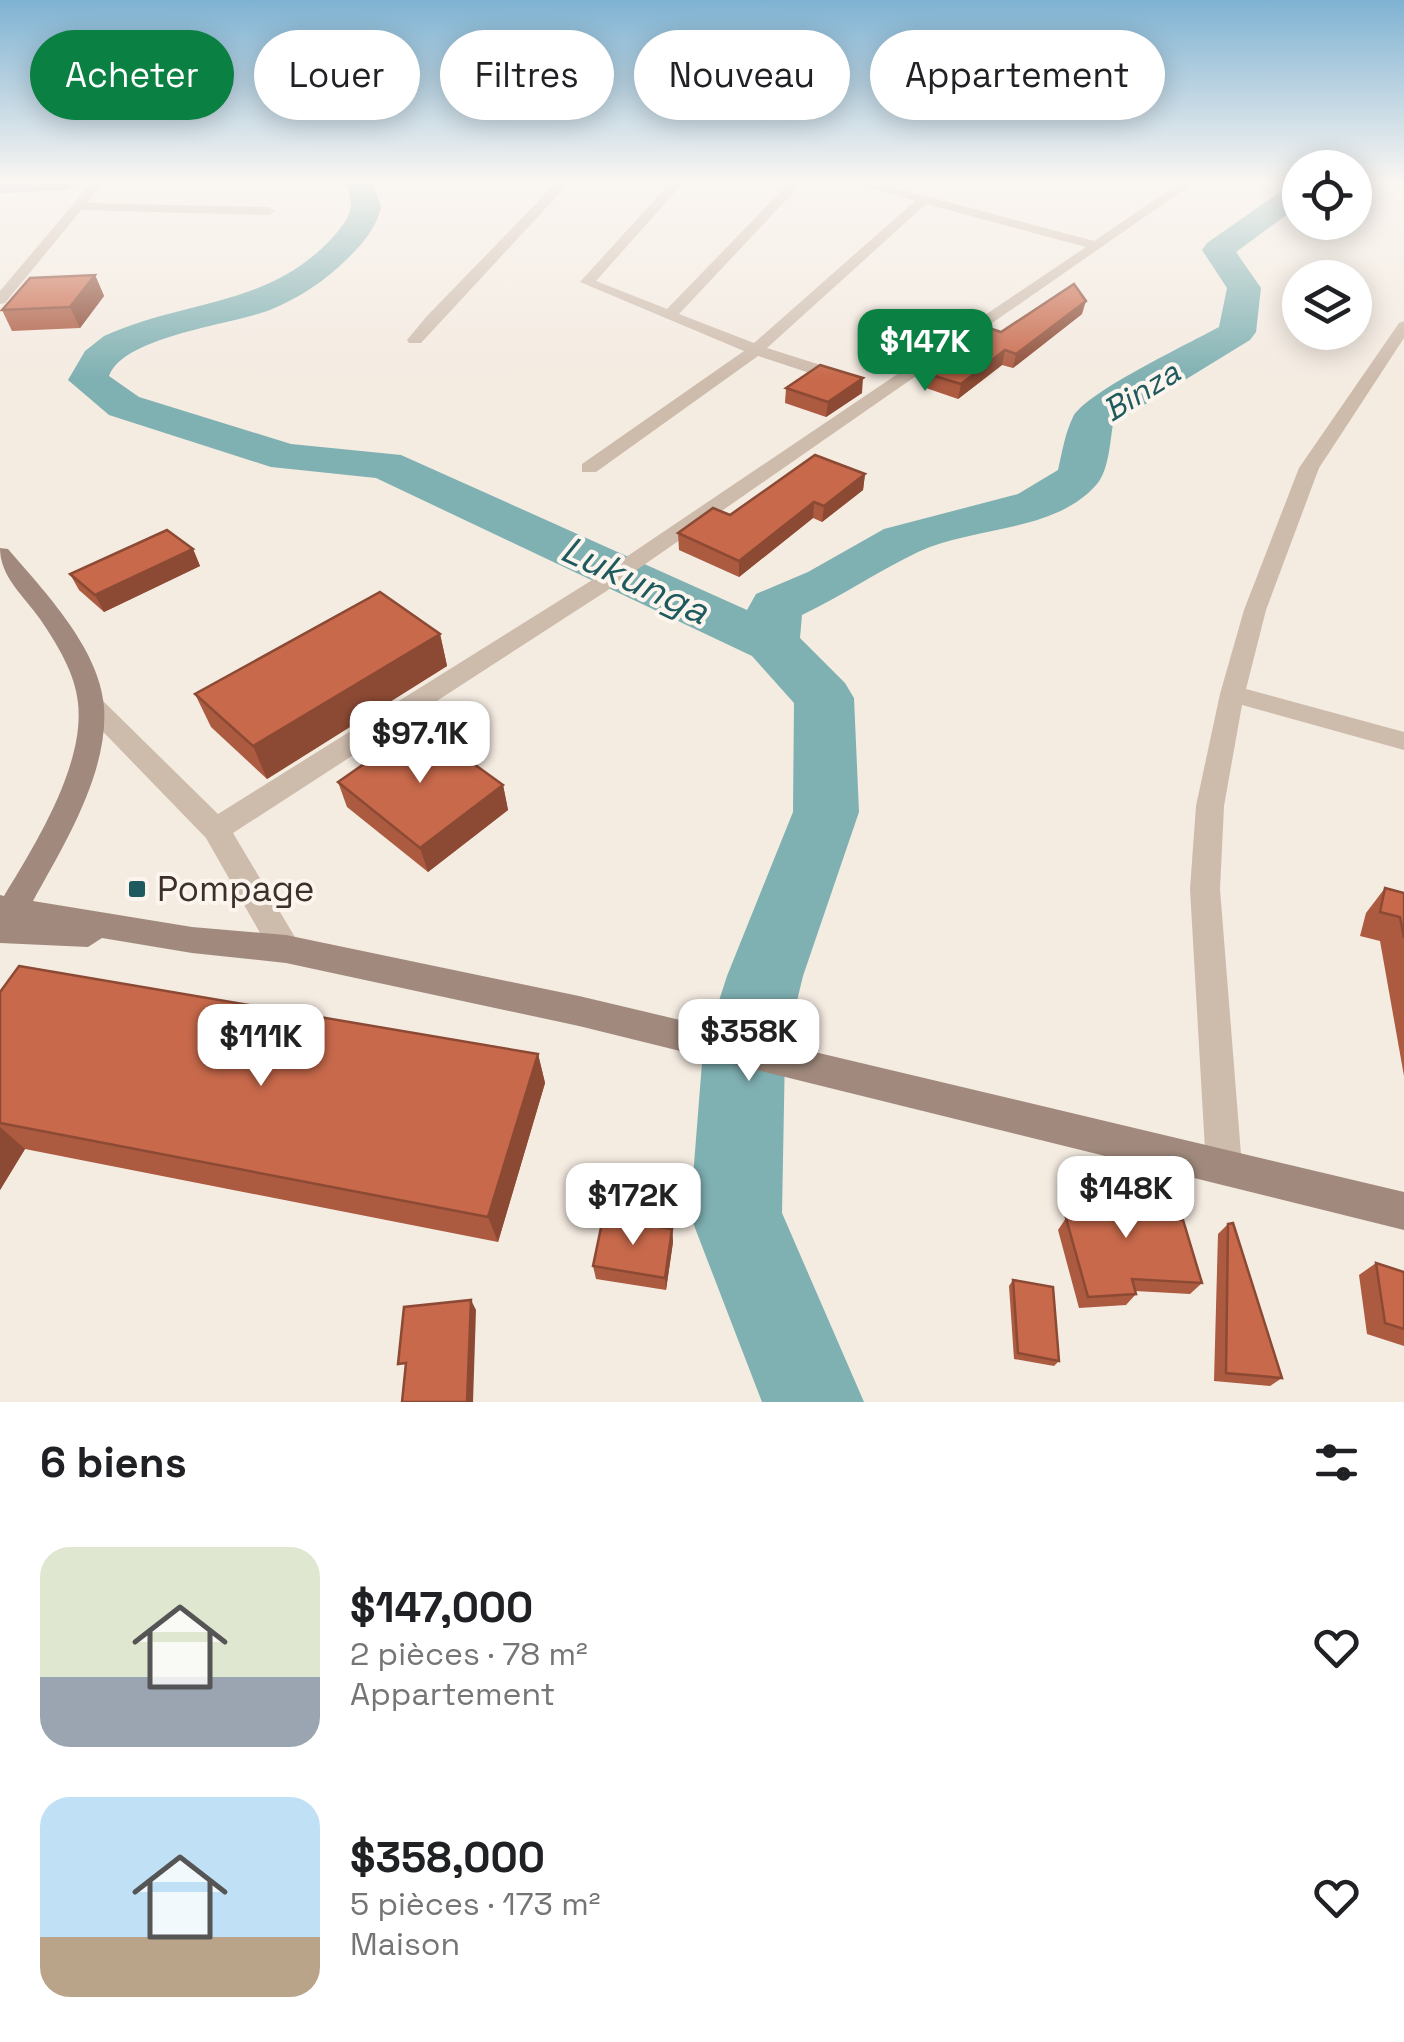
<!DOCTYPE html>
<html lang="fr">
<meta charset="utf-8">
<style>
:root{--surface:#fff;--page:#f6f6f6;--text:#202124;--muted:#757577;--accent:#0b8043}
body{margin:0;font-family:"Space Grotesk",sans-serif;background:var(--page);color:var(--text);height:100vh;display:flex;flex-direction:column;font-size:38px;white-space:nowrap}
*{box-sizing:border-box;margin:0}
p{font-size:32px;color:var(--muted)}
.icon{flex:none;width:55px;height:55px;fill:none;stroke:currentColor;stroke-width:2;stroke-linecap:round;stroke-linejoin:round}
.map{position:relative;height:1402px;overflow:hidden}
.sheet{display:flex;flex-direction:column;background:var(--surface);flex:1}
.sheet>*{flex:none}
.hud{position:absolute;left:30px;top:30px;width:1345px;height:90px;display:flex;gap:20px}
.fabs{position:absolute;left:1282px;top:150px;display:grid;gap:20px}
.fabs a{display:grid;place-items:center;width:90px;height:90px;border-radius:50%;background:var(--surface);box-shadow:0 5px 25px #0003;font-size:50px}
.price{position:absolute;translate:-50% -85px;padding:0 22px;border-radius:20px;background:#fff;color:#222;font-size:32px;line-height:65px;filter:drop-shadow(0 2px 5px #0008)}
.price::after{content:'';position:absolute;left:50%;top:60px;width:30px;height:22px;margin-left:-15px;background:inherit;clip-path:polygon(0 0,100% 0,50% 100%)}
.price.active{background:var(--accent);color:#fff}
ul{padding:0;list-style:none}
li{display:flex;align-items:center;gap:30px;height:250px;padding:0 40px}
li span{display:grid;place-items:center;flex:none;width:280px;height:200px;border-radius:30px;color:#555}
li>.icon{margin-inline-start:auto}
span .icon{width:120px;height:120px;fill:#fffc;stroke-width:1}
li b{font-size:42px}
h2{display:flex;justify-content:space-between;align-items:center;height:120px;padding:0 40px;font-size:42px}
.pill{padding:0 35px;border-radius:45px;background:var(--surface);box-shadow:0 5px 25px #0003;font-size:35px;line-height:90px}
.pill.active{background:var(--accent);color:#fff}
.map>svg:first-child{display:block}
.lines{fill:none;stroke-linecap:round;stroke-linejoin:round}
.river{fill:#7fb0b2;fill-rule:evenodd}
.street{fill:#cdbbac;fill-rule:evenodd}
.secondary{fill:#a18a7d;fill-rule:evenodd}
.wall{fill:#ac5a40}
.shaded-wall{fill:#8c4a34}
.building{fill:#c8694b;stroke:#8c4a34;stroke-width:2.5}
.poi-dot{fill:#1f5a5e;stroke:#fbf5ee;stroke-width:4}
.labels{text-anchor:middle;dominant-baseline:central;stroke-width:8;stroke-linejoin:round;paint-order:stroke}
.far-water-label{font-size:32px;font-style:italic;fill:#1f5a5e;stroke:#fbf5ee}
.poi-label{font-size:35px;fill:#3b302b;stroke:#fbf5ee;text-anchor:start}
.water-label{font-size:38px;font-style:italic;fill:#1f5a5e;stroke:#fbf5ee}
</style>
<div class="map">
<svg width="1404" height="1402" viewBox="0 0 1404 1402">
<rect width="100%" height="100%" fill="#f4ebe1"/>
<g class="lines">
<g class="river">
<path d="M0,182H81L67,190L0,193Z"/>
<path d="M343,182H373L381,208C376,228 362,245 347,259C325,281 299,298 270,310C231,325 124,336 109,376L139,397L291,444L401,455L747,610L756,594L808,572L884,529L1018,494L1058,470C1062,453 1065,433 1073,417C1086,392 1190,343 1219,327L1227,288L1202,250L1207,243L1290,185L1300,182V205L1236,252L1261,288L1256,332L1250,340L1113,424C1110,441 1109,470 1097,484C1055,533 973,526 918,552C878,571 842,596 802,615L800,638L845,683L854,698L859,812L803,976L785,1050L782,1213L864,1402H762L690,1215L703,1050L727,976L793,812L794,703L752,656L376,478L271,467L109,415L68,380L85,351L104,336C186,298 275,308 339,230C352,214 356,200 343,182Z"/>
</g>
<g class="street">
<path d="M92,182H104L87,203L269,207L275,211L269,215L81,210L5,303L0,304V291Z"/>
<path d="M557,182H570L421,343H409L407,340L427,316Z"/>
<path d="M671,182H684L596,281L667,309L790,182H803L679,314L754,343L915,201L852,182H873L1094,241L1181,182H1195L605,592L233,833L302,949L297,959L286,963L275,959L206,838L82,710L78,704L82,698H100L218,814L589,582L1086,247L926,204L767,348L849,374V382H837L758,356L596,472H582V464L744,351L580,282Z"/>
<path d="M1404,321V338L1319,468L1266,610L1246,689L1404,732V750L1242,705L1224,806L1220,889L1242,1167L1237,1180L1224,1185L1211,1180L1206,1167L1190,889L1196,806L1220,694L1244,610L1299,468L1399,323Z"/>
</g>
<path class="secondary" d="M0,548L8,549C44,591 99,648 104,706C109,772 64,845 33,901L192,927L286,935L579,996L1404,1192V1230L579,1026L286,963L192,953L102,938L88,947L0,943V895L4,896C35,845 85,765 78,703C75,673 57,644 40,619C24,596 0,577 0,548Z"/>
</g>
<g class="wall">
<path d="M95,275L104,296L80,328L12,331L2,310Z"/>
<path d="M1082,314L1013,368L1002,365L958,399L923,387L925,373L1001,332Z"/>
<path d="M786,388L862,393L826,417L785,403Z"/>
<path d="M865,474L863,490L822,522L813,518L739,577L679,550L678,533L730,515Z"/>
<path d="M193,549L200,566L104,612L79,590L70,574Z"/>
<path d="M440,634L447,666L267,779L211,727L195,694Z"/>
<path d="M338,782L503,785L508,810L428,872L347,807Z"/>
<path d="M1385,888L1404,893V1076L1380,941L1360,936L1366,913Z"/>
<path d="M0,992L538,1054L545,1083L498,1242L25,1149L0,1190Z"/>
<path d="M1080,1169L1133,1219L1202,1283L1190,1294L1135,1291L1136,1294L1126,1305L1079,1308L1058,1230L1066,1218H1073L1072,1182Z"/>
<path d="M1228,1224L1282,1378L1270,1386L1214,1381L1218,1234Z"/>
<path d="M672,1229L673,1242L666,1290L596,1279L593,1266Z"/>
<path d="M1376,1263L1404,1272V1346L1367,1334L1359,1275Z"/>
<path d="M1013,1280L1059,1361L1054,1366L1014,1359L1009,1286Z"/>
</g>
<g class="shaded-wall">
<path d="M95,275L104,296L80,328L70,307Z"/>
<path d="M1086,301L1082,314L1013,368L1016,354Z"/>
<path d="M1005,350L1002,365L958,399L961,384Z"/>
<path d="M863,378L862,393L826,417L828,402Z"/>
<path d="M865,474L863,490L822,522L824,506Z"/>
<path d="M814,502L813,518L739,577V561Z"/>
<path d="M193,549L200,566L104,612L95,595Z"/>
<path d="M440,634L447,666L267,779L253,746Z"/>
<path d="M503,785L508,810L428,872L420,848Z"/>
<path d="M538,1054L545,1083L498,1242L488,1217Z"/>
<path d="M0,1127L25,1149L0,1190Z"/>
<path d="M672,1229L673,1242L666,1290L665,1278Z"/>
<path d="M471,1300L476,1310L473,1402H467Z"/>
</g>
<g class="building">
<path d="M95,275L70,307L2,310L30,278Z"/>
<path d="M1074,284L1086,301L1016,354L1005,350L961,384L925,373L992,329L1001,332Z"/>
<path d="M820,365L863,378L828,402L786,388Z"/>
<path d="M815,455L865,474L824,506L814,502L739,561L678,533L713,508L730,515Z"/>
<path d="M167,530L193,549L95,595L70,574Z"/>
<path d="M380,592L440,634L253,746L195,694Z"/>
<path d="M420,725L503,785L420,848L338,782Z"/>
<path d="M1385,888L1404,893V938L1400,917L1380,912Z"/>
<path d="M19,966L538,1054L488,1217L0,1123V992Z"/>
<path d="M1080,1169L1131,1180L1133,1219L1183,1220L1202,1283L1132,1279L1136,1294L1088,1297L1066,1218H1082Z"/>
<path d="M603,1218L672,1229L665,1278L593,1266Z"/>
<path d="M1233,1223L1282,1378L1226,1373L1228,1224Z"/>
<path d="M1376,1263L1404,1272V1329L1385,1323Z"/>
<path d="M1013,1280L1053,1287L1059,1361L1018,1353Z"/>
<path d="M471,1300L467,1402H402L406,1363L398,1364L404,1307Z"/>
</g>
<linearGradient id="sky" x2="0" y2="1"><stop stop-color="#7eb2d2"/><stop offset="0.48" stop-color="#faf6f2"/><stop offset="1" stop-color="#faf6f2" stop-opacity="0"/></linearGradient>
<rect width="1404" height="379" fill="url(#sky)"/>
<rect class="poi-dot" x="127" y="879" width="20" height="20" rx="5"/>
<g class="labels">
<g class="far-water-label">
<text transform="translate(1141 391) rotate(-32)">Binza</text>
</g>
<g class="poi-label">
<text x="157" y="889">Pompage</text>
</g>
<g class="water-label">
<text transform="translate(635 580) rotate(25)">Lukunga</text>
</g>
</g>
</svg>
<div class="fabs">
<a><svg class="icon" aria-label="locate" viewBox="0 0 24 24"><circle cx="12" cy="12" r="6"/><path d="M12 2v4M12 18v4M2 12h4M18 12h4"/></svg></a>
<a><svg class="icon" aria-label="layers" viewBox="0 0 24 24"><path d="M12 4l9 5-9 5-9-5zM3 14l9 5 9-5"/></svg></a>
</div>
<b class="price active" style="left:925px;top:394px">$147K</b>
<b class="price" style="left:420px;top:786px">$97.1K</b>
<b class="price" style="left:749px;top:1084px">$358K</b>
<b class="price" style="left:261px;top:1089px">$111K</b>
<b class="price" style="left:1126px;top:1241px">$148K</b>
<b class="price" style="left:633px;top:1248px">$172K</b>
<div class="hud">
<a class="pill active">Acheter</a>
<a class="pill">Louer</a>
<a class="pill">Filtres</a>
<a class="pill">Nouveau</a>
<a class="pill">Appartement</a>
</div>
</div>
<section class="sheet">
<h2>6 biens<svg class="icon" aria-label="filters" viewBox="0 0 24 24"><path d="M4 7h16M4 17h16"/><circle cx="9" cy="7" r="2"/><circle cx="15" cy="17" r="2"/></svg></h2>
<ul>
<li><span style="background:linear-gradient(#dfe7d0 65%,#9aa5b1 0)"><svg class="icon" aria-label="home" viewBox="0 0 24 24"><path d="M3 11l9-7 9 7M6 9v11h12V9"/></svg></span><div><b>$147,000</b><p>2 pièces · 78 m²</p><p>Appartement</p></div><svg class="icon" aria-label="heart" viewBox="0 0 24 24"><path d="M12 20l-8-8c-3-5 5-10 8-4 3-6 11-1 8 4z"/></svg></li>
<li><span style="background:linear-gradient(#bfe0f5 70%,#b9a48a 0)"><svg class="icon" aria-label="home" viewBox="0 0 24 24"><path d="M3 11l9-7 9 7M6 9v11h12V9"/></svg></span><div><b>$358,000</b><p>5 pièces · 173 m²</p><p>Maison</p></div><svg class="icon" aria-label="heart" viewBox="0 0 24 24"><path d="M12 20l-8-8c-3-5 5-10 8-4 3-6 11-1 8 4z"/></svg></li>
</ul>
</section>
